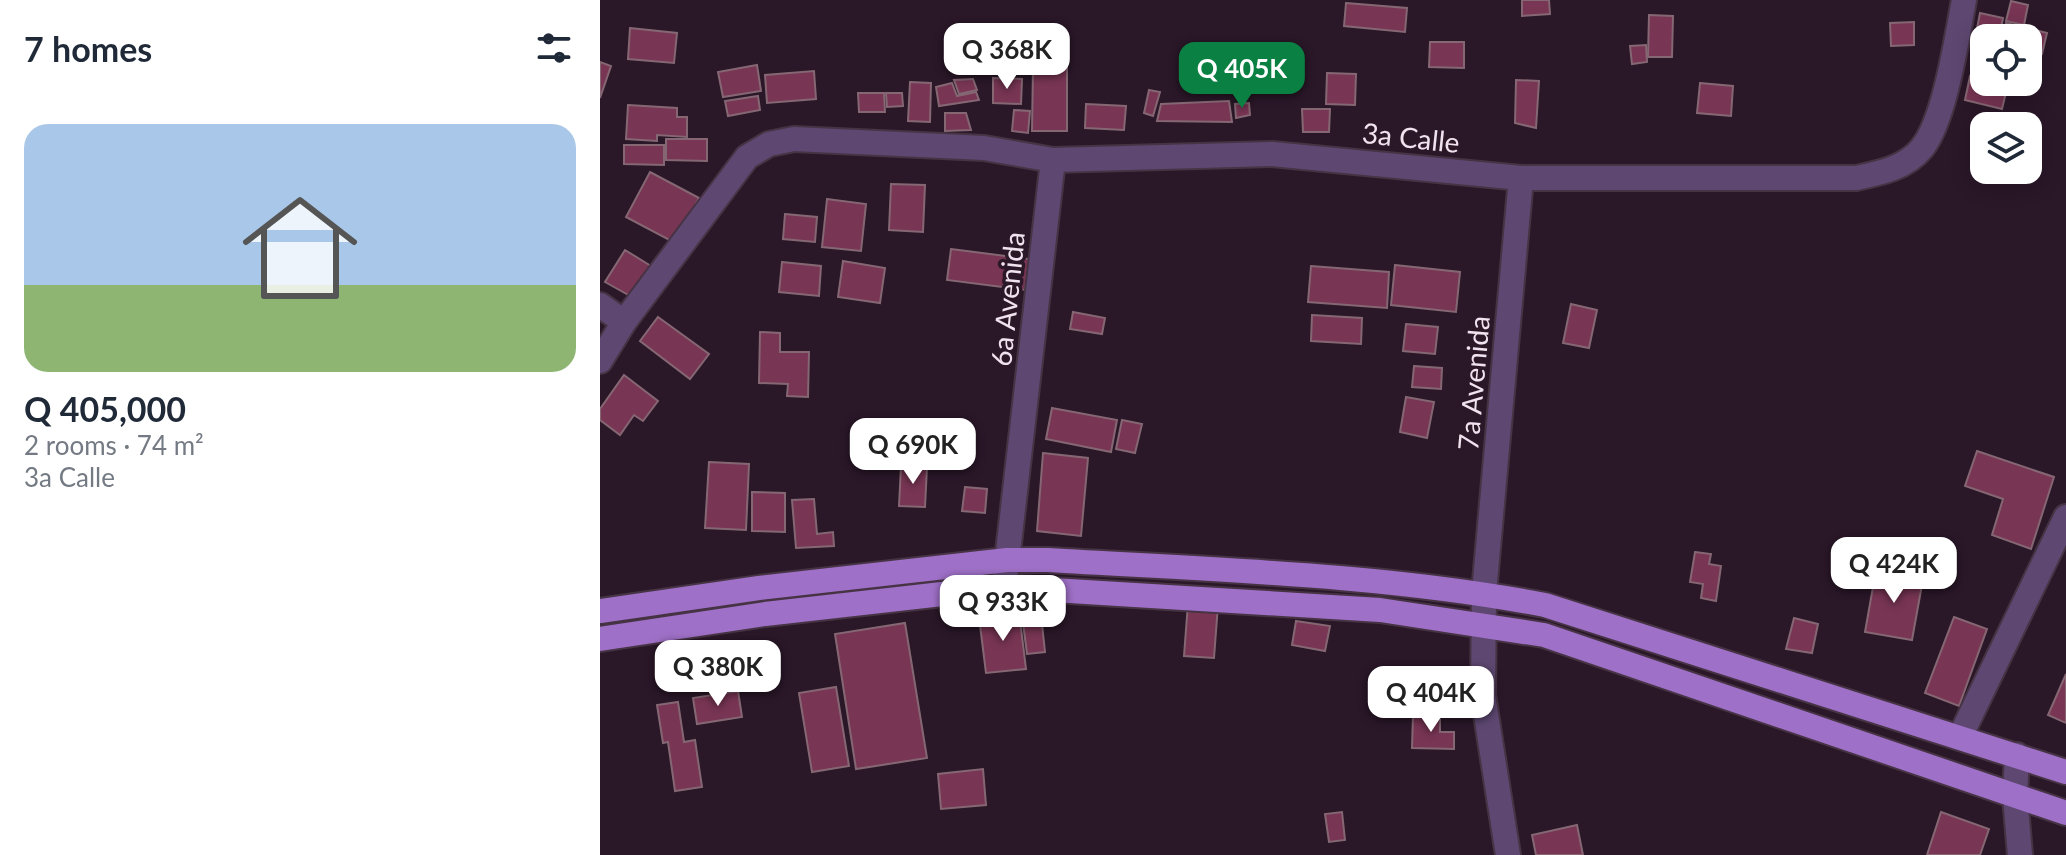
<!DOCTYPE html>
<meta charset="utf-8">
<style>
:root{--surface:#fff;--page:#f2f2f3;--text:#1f2937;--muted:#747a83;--accent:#0b8043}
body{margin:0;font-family:Lato,sans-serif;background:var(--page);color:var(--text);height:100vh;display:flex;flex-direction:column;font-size:30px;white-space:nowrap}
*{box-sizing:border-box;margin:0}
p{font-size:26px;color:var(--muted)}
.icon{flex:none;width:44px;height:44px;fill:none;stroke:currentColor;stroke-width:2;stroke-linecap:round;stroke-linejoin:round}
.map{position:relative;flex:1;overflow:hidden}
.panel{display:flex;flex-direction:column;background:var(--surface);width:600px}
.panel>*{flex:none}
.buttons{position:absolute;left:1370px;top:24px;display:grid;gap:16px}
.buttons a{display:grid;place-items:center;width:72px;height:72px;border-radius:16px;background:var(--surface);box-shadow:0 4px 20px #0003;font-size:40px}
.price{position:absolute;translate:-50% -68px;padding:0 18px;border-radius:16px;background:#fff;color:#222;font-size:26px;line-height:52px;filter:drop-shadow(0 2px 4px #0008)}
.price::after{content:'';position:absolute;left:50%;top:48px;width:24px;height:18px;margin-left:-12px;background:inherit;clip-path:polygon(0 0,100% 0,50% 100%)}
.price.selected{background:var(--accent);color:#fff}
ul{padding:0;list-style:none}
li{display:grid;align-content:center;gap:16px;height:424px;padding:0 24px}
li span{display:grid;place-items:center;height:248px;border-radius:24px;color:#555}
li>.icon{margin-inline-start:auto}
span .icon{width:144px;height:144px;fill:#fffc;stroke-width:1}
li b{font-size:34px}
h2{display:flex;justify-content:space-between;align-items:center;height:96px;padding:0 24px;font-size:34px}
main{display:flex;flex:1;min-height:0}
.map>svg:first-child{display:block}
.building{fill:#783554;stroke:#856773;stroke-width:2}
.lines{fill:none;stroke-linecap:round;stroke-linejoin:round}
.street-casing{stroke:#463344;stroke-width:28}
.primary-casing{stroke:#463344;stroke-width:28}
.street{stroke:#5e4872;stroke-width:24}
.primary{stroke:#9f70c7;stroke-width:24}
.labels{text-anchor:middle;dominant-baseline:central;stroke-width:7;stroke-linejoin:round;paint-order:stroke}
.street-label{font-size:28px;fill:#f0e2ee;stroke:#2a1728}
</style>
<main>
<section class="panel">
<h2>7 homes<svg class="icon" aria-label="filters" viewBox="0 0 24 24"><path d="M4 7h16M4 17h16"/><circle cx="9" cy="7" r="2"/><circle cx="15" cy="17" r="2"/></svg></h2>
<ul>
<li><span style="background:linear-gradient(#a9c7e8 65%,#8fb573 0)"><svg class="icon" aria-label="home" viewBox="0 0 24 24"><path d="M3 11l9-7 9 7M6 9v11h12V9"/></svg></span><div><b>Q 405,000</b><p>2 rooms · 74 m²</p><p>3a Calle</p></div></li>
</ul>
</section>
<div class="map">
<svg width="1466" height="855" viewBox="0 0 1466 855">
<rect width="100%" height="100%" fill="#2a1728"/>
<g class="building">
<path d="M922,0H949L950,14L922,16Z"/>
<path d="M1411,1L1428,5L1424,25L1406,21Z"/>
<path d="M746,3L807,8L805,32L744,26Z"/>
<path d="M1380,13L1403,18L1399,38L1376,34Z"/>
<path d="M1049,15L1073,16L1072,57H1048Z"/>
<path d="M1314,22V45L1291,46L1290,23Z"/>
<path d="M1406,23L1447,33L1442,54L1428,51V38H1402Z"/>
<path d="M30,28L77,33L74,63L28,59Z"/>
<path d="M830,42H864V68L829,67Z"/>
<path d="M1046,45L1047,62L1032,64L1030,46Z"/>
<path d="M694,46L695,70L665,72L663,48Z"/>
<path d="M0,62L11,66L0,98Z"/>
<path d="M157,65L161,91L123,97L118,72Z"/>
<path d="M433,67H467V131H432Z"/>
<path d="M214,71L216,99L167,103L165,75Z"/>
<path d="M727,73L756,74L755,105L726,104Z"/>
<path d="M1370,76L1384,79V82L1408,84L1402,109L1365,100Z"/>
<path d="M393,78L422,79L421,104L393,103Z"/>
<path d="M373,79L377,90L359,94L354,80Z"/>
<path d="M916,80L939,81L936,128L915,123Z"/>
<path d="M310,82L331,83L330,122L308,121Z"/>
<path d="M352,83L357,96L376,92L379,100L339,106L336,87Z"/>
<path d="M1100,83L1133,86L1131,116L1097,113Z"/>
<path d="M549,90L560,92L553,116L544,113Z"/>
<path d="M258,93H284L285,112H259Z"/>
<path d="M286,93H302L303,106L287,107Z"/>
<path d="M158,96L160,110L128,116L125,101Z"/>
<path d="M629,101L632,122L557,121L561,104Z"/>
<path d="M649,103L650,115L636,118L635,104Z"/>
<path d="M486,104L526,106L524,130L485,128Z"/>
<path d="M28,105L77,108V117H87V137L57,135V141L26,139Z"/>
<path d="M702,109H730L729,132H703Z"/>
<path d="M414,110L430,111L428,133L412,131Z"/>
<path d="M345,113H366L371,130L345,131Z"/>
<path d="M66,139H107V161L66,160Z"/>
<path d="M24,145H64V165L24,164Z"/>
<path d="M50,172L99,198L75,243L26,217Z"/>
<path d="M291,184L325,185L323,232L289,230Z"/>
<path d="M227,199L266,204L261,251L222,247Z"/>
<path d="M185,214L217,217L215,242L183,239Z"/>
<path d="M351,249L429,259L425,290L347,280Z"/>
<path d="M25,250L51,266L32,297L5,282Z"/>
<path d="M243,261L285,268L280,303L238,297Z"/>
<path d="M182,262L221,266L219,296L179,292Z"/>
<path d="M795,265L860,272L856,312L791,305Z"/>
<path d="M711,266L789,272L787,308L708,302Z"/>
<path d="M971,304L997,310L989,348L963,343Z"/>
<path d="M473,312L505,318L502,334L470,329Z"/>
<path d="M712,315L762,318L761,344L711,341Z"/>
<path d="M58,317L109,354L90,379L40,341Z"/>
<path d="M806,324L838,327L835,354L803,351Z"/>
<path d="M160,332L180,333V352H209L208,397L187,396L188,384L159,383Z"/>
<path d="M814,366L842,368L841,389L812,387Z"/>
<path d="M24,375L58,401L43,421L34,415L20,435L0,420V409Z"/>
<path d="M806,397L834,402L827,438L800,432Z"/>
<path d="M452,408L517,420L511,452L446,439Z"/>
<path d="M522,420L542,424L535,453L516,449Z"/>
<path d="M1377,451L1454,477L1431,549L1392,535L1403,499L1365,486Z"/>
<path d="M443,453L488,458L481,536L437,531Z"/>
<path d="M109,462L149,464L146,530L105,528Z"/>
<path d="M301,466L327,467L325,507L299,506Z"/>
<path d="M365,487L387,489L385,513L362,511Z"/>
<path d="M152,492L185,493V532L152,531Z"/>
<path d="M214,499L217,534L233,532L234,546L196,548L192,500Z"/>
<path d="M1095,552L1111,554L1109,564L1121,566L1116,601L1101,598L1103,584L1090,582Z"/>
<path d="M1276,570L1323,579L1312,640L1265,632Z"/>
<path d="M588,603L618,605L614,658L584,656Z"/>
<path d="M440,605L445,652L427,654L421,607Z"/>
<path d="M419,612L426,669L386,673L379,617Z"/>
<path d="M1354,617L1387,629L1359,706L1325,693Z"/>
<path d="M1194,618L1218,624L1212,653L1186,649Z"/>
<path d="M696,621L730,626L725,651L692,645Z"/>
<path d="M305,623L327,758L256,769L235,634Z"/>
<path d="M1466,674V723L1448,715Z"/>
<path d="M236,687L249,766L212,772L199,693Z"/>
<path d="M138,691L142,717L97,724L93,698Z"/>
<path d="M78,702L84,742L95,740L102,787L75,791L68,742L63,743L57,705Z"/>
<path d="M813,715H840V732H854V749L812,748Z"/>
<path d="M383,769L386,805L341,809L338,774Z"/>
<path d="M742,812L745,840L729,842L725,814Z"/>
<path d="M1341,812L1389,829L1380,855H1327Z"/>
<path d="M977,825L983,855H936L932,835Z"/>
</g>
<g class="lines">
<g class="street-casing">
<g id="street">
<path d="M0,305L24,322"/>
<path d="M0,361L24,322L147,157L169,144L194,139L384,148L453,160L672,154L921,178H1256C1280,173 1306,168 1322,148C1345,120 1357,37 1364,0"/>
<path d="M404,587L453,160"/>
<path d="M1360,737L1466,517"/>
<path d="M1417,755L1415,796L1420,855"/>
<path d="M908,855L883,695L884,593L921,178"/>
</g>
</g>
<g class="primary-casing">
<g id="primary">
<path d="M0,611L159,588L407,560H448C614,570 782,574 945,605L1466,772"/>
<path d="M0,639L165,614L404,587L780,610L944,635L1466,813"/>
</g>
</g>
<use href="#street" class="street"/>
<use href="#primary" class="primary"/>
</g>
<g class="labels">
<g class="street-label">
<text transform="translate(811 137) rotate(6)">3a Calle</text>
<text transform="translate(407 299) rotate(-84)">6a Avenida</text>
<text transform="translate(873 383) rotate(-85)">7a Avenida</text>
</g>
</g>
</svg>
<div class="buttons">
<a><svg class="icon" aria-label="locate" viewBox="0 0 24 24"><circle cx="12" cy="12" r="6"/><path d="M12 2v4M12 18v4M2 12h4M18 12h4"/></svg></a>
<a><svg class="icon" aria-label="layers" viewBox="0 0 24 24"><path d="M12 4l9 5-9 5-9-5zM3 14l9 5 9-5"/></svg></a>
</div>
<b class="price" style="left:407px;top:91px">Q 368K</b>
<b class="price selected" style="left:642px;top:110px">Q 405K</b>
<b class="price" style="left:313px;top:486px">Q 690K</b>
<b class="price" style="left:1294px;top:605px">Q 424K</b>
<b class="price" style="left:403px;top:643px">Q 933K</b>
<b class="price" style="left:118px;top:708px">Q 380K</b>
<b class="price" style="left:831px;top:734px">Q 404K</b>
</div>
</main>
